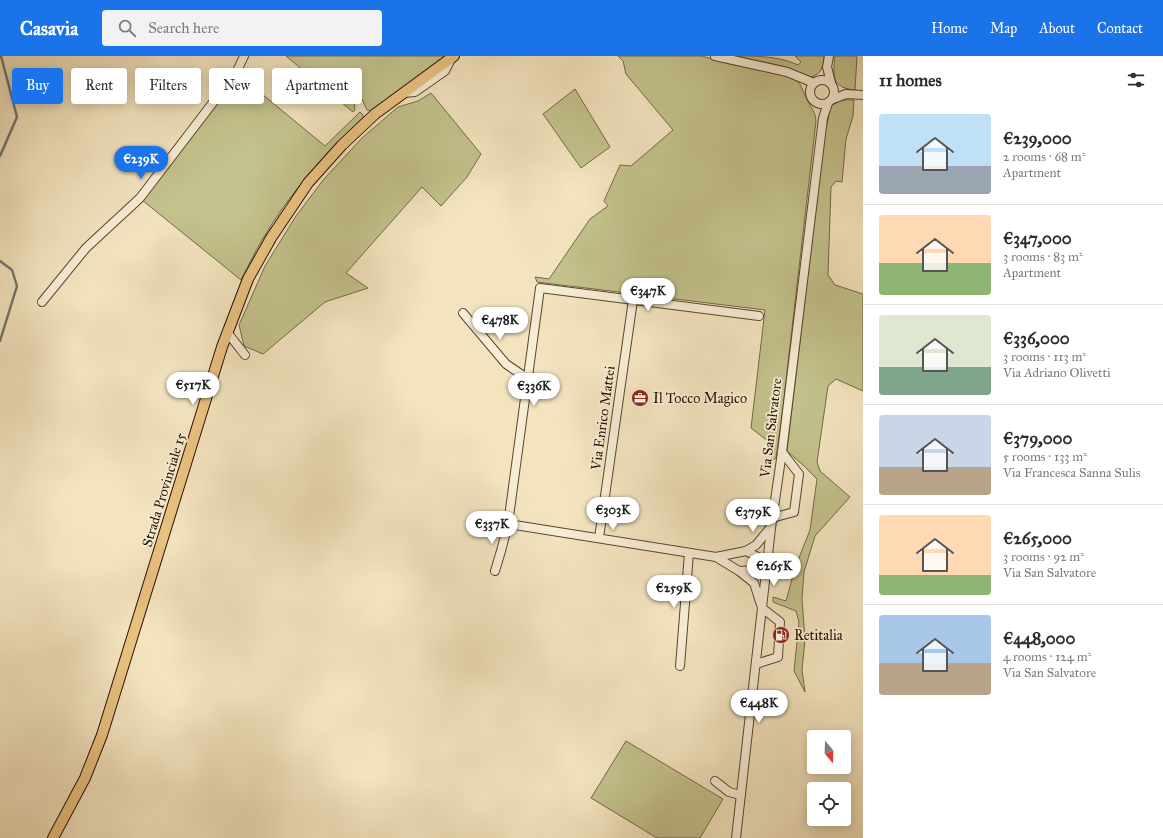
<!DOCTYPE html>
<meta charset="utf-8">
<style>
:root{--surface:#fff;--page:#f2f2f3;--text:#2b2b33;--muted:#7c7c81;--line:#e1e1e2;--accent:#1a73e8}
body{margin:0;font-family:"IM FELL Great Primer",serif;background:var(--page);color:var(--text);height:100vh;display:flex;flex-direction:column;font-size:15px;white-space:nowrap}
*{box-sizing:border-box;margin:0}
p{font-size:13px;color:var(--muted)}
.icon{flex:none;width:22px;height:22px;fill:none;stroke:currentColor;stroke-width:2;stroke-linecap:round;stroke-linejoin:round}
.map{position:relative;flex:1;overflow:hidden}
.side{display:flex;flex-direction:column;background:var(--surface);width:300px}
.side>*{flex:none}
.top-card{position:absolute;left:12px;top:12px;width:380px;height:36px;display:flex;gap:8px}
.needle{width:26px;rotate:161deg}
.tools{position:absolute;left:807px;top:674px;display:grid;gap:8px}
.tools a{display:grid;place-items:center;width:44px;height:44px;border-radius:4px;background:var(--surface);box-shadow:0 2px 10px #0003;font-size:20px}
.price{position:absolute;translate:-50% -34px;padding:0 9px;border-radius:14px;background:#fff;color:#222;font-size:13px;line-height:26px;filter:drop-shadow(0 1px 2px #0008)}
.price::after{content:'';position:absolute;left:50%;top:24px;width:12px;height:9px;margin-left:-6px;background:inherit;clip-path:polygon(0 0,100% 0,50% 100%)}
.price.current{background:var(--accent);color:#fff}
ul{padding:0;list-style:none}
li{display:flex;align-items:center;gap:12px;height:100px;padding:0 16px}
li+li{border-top:1px solid var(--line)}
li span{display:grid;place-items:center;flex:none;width:112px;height:80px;border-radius:4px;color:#555}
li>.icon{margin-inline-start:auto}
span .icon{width:48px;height:48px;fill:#fffc;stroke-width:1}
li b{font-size:17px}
h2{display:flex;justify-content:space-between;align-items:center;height:48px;padding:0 16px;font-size:17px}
.pill{padding:0 14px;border-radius:4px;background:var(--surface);box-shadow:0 2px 10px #0003;font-size:14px;line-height:36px}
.pill.current{background:var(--accent);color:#fff}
header{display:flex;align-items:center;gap:24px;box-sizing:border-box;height:56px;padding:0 20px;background:var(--accent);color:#fff}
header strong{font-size:19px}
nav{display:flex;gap:22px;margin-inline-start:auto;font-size:14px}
.search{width:280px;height:36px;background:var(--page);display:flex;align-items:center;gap:10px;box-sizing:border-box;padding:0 14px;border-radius:4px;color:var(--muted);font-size:15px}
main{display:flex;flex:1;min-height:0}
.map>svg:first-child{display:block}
.green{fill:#c3c28c;stroke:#756846}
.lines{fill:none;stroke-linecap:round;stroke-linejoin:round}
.stream{stroke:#707770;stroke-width:2.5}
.minor-casing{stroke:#5a4430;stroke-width:10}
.major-casing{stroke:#270f00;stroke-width:12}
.minor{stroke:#f7edd5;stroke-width:8}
.major{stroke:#eac280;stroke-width:10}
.labels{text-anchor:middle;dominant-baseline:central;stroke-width:3.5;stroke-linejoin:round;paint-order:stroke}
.poi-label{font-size:14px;fill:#270f00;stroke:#f7edd5;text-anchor:start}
.street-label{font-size:14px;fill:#270f00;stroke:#f7edd5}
</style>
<header>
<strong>Casavia</strong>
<div class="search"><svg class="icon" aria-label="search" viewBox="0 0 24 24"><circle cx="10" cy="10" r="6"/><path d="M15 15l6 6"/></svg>Search here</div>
<nav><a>Home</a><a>Map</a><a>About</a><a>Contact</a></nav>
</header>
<main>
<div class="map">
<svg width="863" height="782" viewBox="0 0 863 782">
<rect width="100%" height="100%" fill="#f3e4bf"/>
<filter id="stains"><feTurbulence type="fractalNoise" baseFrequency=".005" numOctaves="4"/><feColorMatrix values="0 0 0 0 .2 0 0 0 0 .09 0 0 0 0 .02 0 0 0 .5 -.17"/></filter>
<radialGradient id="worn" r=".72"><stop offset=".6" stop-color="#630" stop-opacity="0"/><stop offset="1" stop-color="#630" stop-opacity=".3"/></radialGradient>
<g class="green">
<path d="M286,0H445L372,55L367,54L361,41L354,44L355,54L353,56Z"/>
<path d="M618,0H702L730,8L787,20C804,26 800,32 808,45C812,54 815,55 816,65L782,359L776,402L771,405L773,389L751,372L765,254L537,226L535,221L549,223L590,163L608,150L604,145L620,109L631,110L673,74L626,18L623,5Z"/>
<path d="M737,0C757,0 779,0 798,9L801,6L795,0H824C823,10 822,18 811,21L782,10Z"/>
<path d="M835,0H857L855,34C831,32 833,19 835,0Z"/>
<path d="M239,19L325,90L360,56L363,59V62C324,98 289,138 262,184C254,197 248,211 241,224L142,144L231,28Z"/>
<path d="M575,33L610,91L581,112L543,58Z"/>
<path d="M431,37L481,98L467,121L441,150L422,131L346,217L368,232L325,246L263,298L244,290L239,269L265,210L296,160L324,123L362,82L398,51L418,45Z"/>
<path d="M845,44H854L853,60L846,83L842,126L836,125L831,131L828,219L835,229L863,238V335L836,323L828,330L817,406L820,415L850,441L815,480L804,516L802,543L805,584L802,614L805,636L794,615L799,566L796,555L773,546V541L786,545L795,512L810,474L817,423L804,410L787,395L825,77L831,50L840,45Z"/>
<path d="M626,685L723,743L700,782H657L591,742Z"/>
</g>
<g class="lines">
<g class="stream">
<path d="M0,100L17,61L1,0"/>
<path d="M0,205L12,214L17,230L0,285"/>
</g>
<g class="minor-casing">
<g id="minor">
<path d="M715,0L787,16L814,27"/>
<path d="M829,0L827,11L831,27"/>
<circle cx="822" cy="36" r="12"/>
<path d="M403,37L415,36L445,15L451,3"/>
<path d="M833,43L846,38L863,39"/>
<path d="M42,246L86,192L140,142L237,15L244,0"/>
<path d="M463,257L506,308L528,323"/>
<path d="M227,276L245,299"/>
<path d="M772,462L794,456L799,418L782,396"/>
<path d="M508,468L716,501L746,495L756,489L770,472"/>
<path d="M599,482L633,244"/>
<path d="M746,495L758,501L767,508"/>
<path d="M716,501L739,515L754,527L761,549"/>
<path d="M495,515L501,495L508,468L540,232L759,260"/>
<path d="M739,515L757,514L767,508"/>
<path d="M756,608L778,601L780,566L762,552"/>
<path d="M680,610L689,497"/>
<path d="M715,725L729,736L741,739"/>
<path d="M736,782L771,472L782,396L823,62L828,47"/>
</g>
</g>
<g class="major-casing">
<path id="major" d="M53,782L85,722L102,679L222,291L248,223L271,182L308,127L342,89L375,58L454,0"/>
</g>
<use href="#minor" class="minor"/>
<use href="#major" class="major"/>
</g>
<defs>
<g id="office-disc" transform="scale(0.9)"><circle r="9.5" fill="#8f2418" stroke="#f7edd5"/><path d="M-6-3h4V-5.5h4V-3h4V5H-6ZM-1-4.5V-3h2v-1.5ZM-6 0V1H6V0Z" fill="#fff"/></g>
<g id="fuel-disc" transform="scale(0.9)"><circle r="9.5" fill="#8f2418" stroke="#f7edd5"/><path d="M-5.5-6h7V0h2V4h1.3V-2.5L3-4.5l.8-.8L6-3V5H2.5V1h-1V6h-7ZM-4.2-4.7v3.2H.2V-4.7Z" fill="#fff"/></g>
</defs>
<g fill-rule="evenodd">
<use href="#office-disc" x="640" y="342"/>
<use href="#fuel-disc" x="781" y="579"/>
</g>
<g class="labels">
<g class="poi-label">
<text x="653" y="342">Il Tocco Magico</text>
<text x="794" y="579">Retitalia</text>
</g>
<g class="street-label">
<text transform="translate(603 362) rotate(-82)">Via Enrico Mattei</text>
<text transform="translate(771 372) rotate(-83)">Via San Salvatore</text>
<text transform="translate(164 434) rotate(-73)">Strada Provinciale 15</text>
</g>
</g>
<rect width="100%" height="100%" filter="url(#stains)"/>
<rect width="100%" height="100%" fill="url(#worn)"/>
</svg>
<div class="tools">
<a><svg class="needle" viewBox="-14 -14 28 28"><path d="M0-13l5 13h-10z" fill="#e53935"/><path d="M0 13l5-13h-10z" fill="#7c7c81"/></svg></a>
<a><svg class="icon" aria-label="locate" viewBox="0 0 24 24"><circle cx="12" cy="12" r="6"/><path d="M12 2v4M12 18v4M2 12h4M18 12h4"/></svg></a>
</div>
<b class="price current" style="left:141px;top:124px">€239K</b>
<b class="price" style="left:648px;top:256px">€347K</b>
<b class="price" style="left:500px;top:285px">€478K</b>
<b class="price" style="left:193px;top:350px">€517K</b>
<b class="price" style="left:534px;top:351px">€336K</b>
<b class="price" style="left:613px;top:475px">€303K</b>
<b class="price" style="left:753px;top:477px">€379K</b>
<b class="price" style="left:492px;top:489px">€337K</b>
<b class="price" style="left:774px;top:531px">€265K</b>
<b class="price" style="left:674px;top:553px">€259K</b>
<b class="price" style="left:759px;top:668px">€448K</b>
<div class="top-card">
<a class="pill current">Buy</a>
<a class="pill">Rent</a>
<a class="pill">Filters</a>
<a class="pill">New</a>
<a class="pill">Apartment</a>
</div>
</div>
<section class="side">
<h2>11 homes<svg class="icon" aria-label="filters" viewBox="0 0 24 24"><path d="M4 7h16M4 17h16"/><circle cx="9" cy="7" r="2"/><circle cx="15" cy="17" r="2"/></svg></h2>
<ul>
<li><span style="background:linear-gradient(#bfe0f5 65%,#9aa5b1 0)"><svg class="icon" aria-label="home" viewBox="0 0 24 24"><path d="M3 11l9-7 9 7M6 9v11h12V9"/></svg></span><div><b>€239,000</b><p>2 rooms · 68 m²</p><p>Apartment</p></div></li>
<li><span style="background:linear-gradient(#ffd9b3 60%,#8fb573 0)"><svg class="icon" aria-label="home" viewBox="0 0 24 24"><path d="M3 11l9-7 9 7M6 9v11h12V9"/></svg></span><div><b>€347,000</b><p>3 rooms · 83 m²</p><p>Apartment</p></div></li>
<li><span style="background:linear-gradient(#dfe7d0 65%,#7fa58c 0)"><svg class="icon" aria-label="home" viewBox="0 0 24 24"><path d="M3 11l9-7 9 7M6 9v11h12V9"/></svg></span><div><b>€336,000</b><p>3 rooms · 113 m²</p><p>Via Adriano Olivetti</p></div></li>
<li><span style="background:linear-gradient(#c9d6e8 65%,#b9a48a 0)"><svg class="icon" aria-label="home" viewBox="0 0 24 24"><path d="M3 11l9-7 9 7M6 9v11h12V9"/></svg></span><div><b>€379,000</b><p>5 rooms · 133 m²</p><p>Via Francesca Sanna Sulis</p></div></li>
<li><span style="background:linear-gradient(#ffd9b3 75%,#8fb573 0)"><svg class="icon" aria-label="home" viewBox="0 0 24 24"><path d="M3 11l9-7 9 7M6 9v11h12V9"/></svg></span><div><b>€265,000</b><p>3 rooms · 92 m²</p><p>Via San Salvatore</p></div></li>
<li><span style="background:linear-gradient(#a9c7e8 60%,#b9a48a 0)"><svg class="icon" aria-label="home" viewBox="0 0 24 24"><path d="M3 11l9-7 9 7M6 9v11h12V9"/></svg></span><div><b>€448,000</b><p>4 rooms · 124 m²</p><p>Via San Salvatore</p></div></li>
</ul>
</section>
</main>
